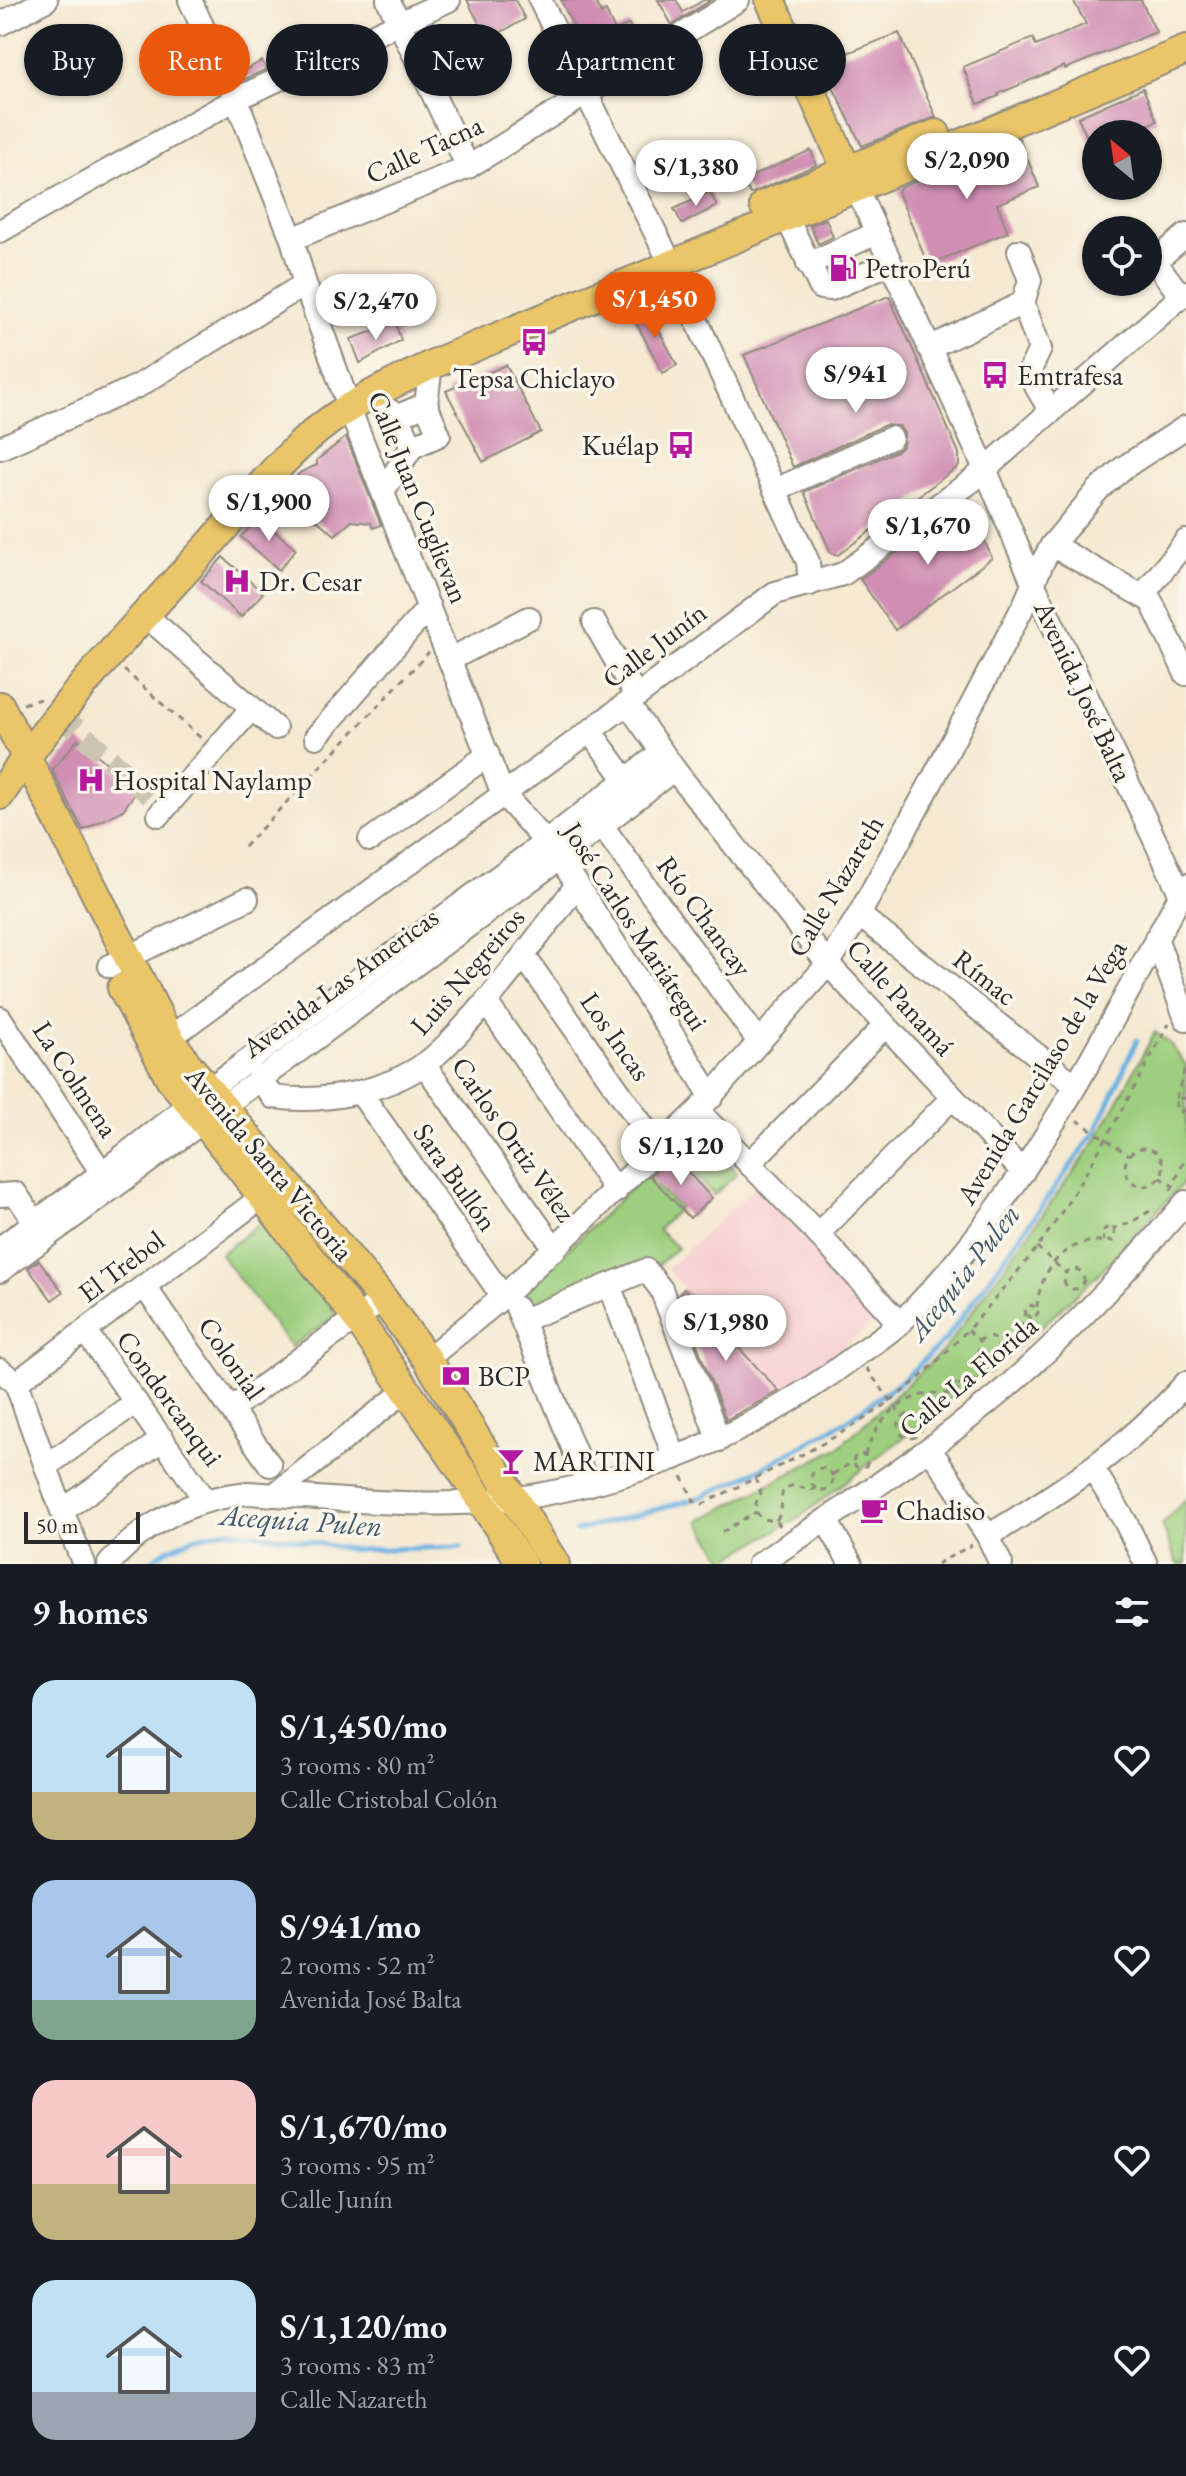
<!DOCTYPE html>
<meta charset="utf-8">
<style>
:root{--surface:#171b24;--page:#20242c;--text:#f1f3f6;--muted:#9ea1a6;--accent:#ea580c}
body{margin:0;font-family:"EB Garamond",serif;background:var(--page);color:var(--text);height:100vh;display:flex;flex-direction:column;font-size:30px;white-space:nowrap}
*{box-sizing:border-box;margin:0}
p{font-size:26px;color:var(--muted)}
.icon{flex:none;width:44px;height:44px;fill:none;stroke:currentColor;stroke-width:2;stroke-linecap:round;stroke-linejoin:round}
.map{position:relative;height:1564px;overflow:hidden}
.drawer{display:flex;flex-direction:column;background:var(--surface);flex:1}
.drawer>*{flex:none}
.top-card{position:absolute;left:24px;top:24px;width:1138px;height:72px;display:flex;gap:16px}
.needle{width:52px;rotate:331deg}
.controls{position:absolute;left:1082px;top:120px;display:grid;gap:16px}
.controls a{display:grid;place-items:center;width:80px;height:80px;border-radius:50%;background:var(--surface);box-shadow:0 2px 6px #0004;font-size:40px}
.scale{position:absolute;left:24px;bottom:20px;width:116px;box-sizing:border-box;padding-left:8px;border:4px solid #2b2b2b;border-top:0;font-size:22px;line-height:28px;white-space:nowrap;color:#2b2b2b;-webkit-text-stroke:6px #fbf7ec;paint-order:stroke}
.price{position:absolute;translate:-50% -68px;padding:0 18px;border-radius:28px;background:#fff;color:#222;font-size:26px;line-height:52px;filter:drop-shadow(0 2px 4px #0008)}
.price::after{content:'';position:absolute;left:50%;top:48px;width:24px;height:18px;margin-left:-12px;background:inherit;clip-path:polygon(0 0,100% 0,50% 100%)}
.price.on{background:var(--accent);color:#fff}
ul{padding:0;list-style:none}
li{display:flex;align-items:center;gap:24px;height:200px;padding:0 32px}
li span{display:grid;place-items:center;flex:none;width:224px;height:160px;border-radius:24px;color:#555}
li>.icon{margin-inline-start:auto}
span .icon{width:96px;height:96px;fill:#fffc;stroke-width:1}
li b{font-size:34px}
h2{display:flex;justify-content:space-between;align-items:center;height:96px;padding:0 32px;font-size:34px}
.chip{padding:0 28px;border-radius:36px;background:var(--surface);box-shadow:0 2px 6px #0004;font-size:28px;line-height:72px}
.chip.on{background:var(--accent);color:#fff}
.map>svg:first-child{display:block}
.built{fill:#f7cfd2}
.green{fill:#9ecf7f;stroke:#647d55;stroke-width:2}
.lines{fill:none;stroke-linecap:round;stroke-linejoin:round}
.stream{stroke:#6bb1e2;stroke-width:5}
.building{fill:#d08eb3}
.minor-tunnel{stroke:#cdc3b1;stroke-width:22;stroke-dasharray:22 11;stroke-linecap:butt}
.minor-casing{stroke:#908a7e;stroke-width:26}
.major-casing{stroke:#908a7e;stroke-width:32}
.path{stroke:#908a7e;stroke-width:3;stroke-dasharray:6 6;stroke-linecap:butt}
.minor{stroke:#fff;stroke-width:22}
.major{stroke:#ebc669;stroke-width:28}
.labels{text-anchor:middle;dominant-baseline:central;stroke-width:7;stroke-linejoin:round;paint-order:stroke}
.street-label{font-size:28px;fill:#2b2b2b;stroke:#fbf7ec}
.poi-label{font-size:28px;fill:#2b2b2b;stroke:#fbf7ec;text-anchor:start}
.water-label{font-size:30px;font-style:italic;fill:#415a6b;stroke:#fbf7ec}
</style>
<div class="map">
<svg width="1186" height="1564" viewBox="0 0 1186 1564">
<rect width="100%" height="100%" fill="#fbf7ec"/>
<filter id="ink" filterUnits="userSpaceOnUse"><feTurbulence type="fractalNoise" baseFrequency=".0125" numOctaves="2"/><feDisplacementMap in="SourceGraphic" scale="16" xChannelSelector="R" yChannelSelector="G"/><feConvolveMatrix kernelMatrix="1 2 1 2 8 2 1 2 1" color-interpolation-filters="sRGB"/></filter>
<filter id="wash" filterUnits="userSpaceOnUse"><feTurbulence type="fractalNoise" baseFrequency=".006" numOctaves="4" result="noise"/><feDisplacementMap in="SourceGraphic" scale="32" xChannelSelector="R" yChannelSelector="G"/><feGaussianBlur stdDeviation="1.8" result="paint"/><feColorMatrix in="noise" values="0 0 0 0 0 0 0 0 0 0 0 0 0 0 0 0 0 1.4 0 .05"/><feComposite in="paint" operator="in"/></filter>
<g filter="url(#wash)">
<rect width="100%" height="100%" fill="#f5e9d2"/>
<path class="built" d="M755,1187L881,1317L829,1357L780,1391L667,1269Z"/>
<g class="green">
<path d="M1155,1032L1169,1043L1186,1065V1180L1096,1276L1040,1328L912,1431L800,1517L725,1560L699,1521L838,1448L945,1349L1096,1141Z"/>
<path d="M697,1130L737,1173L714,1195L675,1152Z"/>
<path d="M645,1175L679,1208L658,1230L677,1248L651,1271L524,1309L518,1297Z"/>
<path d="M264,1220L337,1315L291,1347L220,1254Z"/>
<path d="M1186,1499V1564H1177L1162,1524Z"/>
</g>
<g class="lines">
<g class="stream">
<path d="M576,1531L699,1498L759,1470L849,1419L905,1378L946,1339L1096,1131L1137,1040"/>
<path d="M145,1564L167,1550L196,1537L226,1530L289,1538L354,1550L461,1547"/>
</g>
</g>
<g id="blocks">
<g class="building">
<path d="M467,0H515L525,19L498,34L509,56L499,61Z"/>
<path d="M561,0H595L601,14L606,11L615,31L629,24L639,45L597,70L593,69L571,29L574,28Z"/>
<path d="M658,0H676L683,12L704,0H711L672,25Z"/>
<path d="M1073,0H1141L1156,32L1065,69L1064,66L998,94L999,96L978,104L963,67L1033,38L1036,46L1086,24Z"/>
<path d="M427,29L447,70L439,74L419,33Z"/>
<path d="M899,33L936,117L862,146L821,63Z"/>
<path d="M262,61L267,69L243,80L239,73Z"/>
<path d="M1143,88L1157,121L1128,134H1096V157L1078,117Z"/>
<path d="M1019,138L1039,187L997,204L1008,232L928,265L898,192L900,188Z"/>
<path d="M811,150L816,165L750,194L743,180Z"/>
<path d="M710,192L717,206L682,224L674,209Z"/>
<path d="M826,219L833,237L818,244L810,225Z"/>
<path d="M889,296L959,453V466L838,555L831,553L804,492L897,451L903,446L904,433L899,426L885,425L793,467L744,355Z"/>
<path d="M647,307L677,365L663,373L632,315Z"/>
<path d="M395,323L401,340L360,363L351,339Z"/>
<path d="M506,365L541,432L483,462L446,391Z"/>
<path d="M346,437L381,525L373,528L371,523L352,521L335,535L281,491L301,472L317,465V460Z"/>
<path d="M967,502L992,558L895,630L860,579Z"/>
<path d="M258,517L296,549L279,570L241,537Z"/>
<path d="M223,557L263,593L241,617L201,581Z"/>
<path d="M78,739L138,789L123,810L83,830L52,770Z"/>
<path d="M672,1155L712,1198L690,1218L650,1176Z"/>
<path d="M39,1260L63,1292L52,1300L28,1268Z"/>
<path d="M684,1289L779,1391L726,1420L678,1295Z"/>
</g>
</g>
</g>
<g filter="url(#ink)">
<use href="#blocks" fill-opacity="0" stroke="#908a7e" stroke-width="2"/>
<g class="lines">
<path class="minor-tunnel" d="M60,715L165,808"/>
<g class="minor-casing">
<g id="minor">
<path d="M190,0L236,99L292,239L305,284L355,423L503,794L560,858L712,1097"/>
<path d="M388,0L468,167"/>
<path d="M540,0L663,248L775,490L808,562L810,584"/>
<path d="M0,24L46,0"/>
<path d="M856,187L986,471L1033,583L1181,895"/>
<path d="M786,216L821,288L831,289L890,263"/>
<path d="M0,231L236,99L449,0"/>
<path d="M292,239L468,167L738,0"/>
<path d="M1019,251L1030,280L1023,303L1040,349L1030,370V376L1051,412"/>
<path d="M808,264L877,233"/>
<path d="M1181,296L1159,267L1158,262L1160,257L1186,235"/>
<path d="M929,348L1023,303"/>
<path d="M368,397L398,416L426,404L431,365"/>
<path d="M412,447L439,435L426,404"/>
<path d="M0,448L138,386L305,284"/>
<path d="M775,490L891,438"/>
<path d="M383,491L412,447L398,416"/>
<path d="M1052,545L1151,601L1186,674"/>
<path d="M1143,595L1186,541"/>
<path d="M145,615L275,728"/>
<path d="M594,622L636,696"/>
<path d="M451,659L529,618"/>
<path d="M627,703L674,769L828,964L1023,1172"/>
<path d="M590,731L626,780"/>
<path d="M316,737L429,607"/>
<path d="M159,815L252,708"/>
<path d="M602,826L759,1042"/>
<path d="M370,840L488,755"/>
<path d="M859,915L1075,1085"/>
<path d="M1156,938L1186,1019"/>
<path d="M524,956L659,1149"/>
<path d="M110,966L247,899"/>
<path d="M486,1002L616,1191"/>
<path d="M0,1018L102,1173"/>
<path d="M157,1047L590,731L775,593L843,574L973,480L1186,292"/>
<path d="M424,1064L555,1249"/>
<path d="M259,1078L273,1097C322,1104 385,1092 426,1063C444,1050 459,1032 474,1016C511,974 543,930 577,885"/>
<path d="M360,1092L503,1297"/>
<path d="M698,1111L818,1234L899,1323"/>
<path d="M749,1164L885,1026"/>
<path d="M0,1195L16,1194L42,1233"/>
<path d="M818,1234L952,1098"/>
<path d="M0,1248L102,1173L209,1089L547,841L662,752"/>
<path d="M0,1271L560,858L674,769"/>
<path d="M609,1285L675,1458"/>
<path d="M144,1286L270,1465"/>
<path d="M517,1308L588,1485"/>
<path d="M523,1320L646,1270L661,1289L719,1440"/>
<path d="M85,1331L206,1501"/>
<path d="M427,1359L503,1297L698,1111L828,964L859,915L933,779L1026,601L1042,563L1052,545L1098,490L1123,468L1186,427"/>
<path d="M0,1370L16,1383L62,1511L84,1564"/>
<path d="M16,1383L262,1197"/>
<path d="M231,1409L383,1299"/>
<path d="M930,1449L988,1536L1001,1564"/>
<path d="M46,1466L136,1402"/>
<path d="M1093,1469L1125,1521L1146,1564"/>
<path d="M274,1495L406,1390"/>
<path d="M62,1511L163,1439"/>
<path d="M826,1520L851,1564"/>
<path d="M988,1536C1060,1493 1130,1446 1186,1383"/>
<path d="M109,1564C145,1521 193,1499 248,1493C325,1498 403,1507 480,1502C544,1498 605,1482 666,1461C735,1436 799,1399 858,1354C873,1344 889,1333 902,1321C1026,1199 1102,1036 1186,885"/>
<path d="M759,1564C844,1508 930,1453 1008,1386C1073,1330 1130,1267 1186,1202"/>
</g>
</g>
<g class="major-casing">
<g id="major">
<path d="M770,0L853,183"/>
<path d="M764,205L936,134"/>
<path d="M0,706L170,1039L188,1065L383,1299L427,1359L555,1564"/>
<path d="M0,795C60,704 137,623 211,543C248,501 284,454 329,421C360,398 397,382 431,365L1186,50"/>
<path d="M122,988L170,1078L356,1317L462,1471L522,1564"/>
</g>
</g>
<g class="path">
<path d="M124,670L202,739"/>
<path d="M23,704L40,699"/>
<path d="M244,847L429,652"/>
<path d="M1186,1098L1176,1099V1109L1180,1112L1186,1110"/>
<path d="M1176,1099L1186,1065"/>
<path d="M1077,1120L1129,1155"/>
<circle cx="1144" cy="1167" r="19"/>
<path d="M1160,1177L1173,1186"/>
<path d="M1171,1190L1186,1157"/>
<path d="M1112,1229L1130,1223L1155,1208"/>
<path d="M1037,1247L1066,1273"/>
<circle cx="1074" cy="1279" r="10"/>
<path d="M1037,1307C1039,1277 1057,1248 1088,1242C1097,1240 1105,1242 1113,1241L1115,1231L1106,1228L1102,1232L1104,1241"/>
<path d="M968,1330L980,1341"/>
<circle cx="988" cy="1347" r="10"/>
<path d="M1007,1360L1020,1341L1025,1311L1032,1305L1039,1311L1034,1319L1026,1315"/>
<path d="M866,1368L903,1417"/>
<path d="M958,1385L984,1377L999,1368"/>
<circle cx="910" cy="1426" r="12"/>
<path d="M865,1455C877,1415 912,1385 954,1395L957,1393L958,1385L950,1381L946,1384V1392"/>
<circle cx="822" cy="1479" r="11"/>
<path d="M833,1474L853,1462L854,1458L858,1454L865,1455L868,1461L866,1466L856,1467L853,1462"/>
<path d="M682,1476L694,1501L703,1504C766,1472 833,1443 890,1401C924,1377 954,1345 982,1314C1007,1284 1032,1256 1054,1224C1096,1160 1132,1091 1169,1024"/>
<path d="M755,1478L761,1493C750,1509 757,1522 776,1520L782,1529"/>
<path d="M776,1520C785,1510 779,1503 783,1491C795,1479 802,1492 816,1489"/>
<path d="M722,1532L756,1512"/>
<path d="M937,1564L972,1545"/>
</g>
<use href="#minor" class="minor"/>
<use href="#major" class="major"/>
</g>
</g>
<defs>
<g id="fuel-bare" transform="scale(2.16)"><path d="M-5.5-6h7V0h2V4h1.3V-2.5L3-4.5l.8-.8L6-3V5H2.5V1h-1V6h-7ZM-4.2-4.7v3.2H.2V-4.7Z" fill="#b5179e" stroke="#fbf7ec" stroke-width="2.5" paint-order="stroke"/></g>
<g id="bus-bare" transform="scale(2.16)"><path d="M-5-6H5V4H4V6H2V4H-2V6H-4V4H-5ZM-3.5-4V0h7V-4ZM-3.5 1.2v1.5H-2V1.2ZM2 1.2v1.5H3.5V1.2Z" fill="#b5179e" stroke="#fbf7ec" stroke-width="2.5" paint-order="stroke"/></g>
<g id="hospital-bare" transform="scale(2.16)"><path d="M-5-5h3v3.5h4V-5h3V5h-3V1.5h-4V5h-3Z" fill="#b5179e" stroke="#fbf7ec" stroke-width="2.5" paint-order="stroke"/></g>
<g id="bank-bare" transform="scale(2.16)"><path d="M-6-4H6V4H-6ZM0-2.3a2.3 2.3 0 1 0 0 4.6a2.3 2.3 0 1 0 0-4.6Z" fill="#b5179e" stroke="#fbf7ec" stroke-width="2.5" paint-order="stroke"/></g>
<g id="bar-bare" transform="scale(2.16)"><path d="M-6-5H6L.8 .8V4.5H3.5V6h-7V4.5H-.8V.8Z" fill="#b5179e" stroke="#fbf7ec" stroke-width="2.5" paint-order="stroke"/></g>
<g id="cafe-bare" transform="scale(2.16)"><path d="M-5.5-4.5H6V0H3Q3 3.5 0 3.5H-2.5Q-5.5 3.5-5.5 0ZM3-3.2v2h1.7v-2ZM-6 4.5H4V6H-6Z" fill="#b5179e" stroke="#fbf7ec" stroke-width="2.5" paint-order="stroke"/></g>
</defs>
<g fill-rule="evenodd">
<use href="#fuel-bare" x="843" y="268"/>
<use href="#bus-bare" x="534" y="342"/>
<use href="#bus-bare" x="995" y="375"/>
<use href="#bus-bare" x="681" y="445"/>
<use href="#hospital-bare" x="237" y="581"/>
<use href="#hospital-bare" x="91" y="780"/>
<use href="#bank-bare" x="456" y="1376"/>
<use href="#bar-bare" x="511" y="1461"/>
<use href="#cafe-bare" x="874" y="1510"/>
</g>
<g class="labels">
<g class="street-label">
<text transform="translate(424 149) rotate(-25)">Calle Tacna</text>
<text transform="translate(419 497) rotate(68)">Calle Juan Cuglievan</text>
<text transform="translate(654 645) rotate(-37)">Calle Junín</text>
<text transform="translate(1084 691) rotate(65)">Avenida José Balta</text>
<text transform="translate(835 886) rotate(-59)">Calle Nazareth</text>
<text transform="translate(705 916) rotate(54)">Río Chancay</text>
<text transform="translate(636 926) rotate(57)">José Carlos Mariátegui</text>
<text transform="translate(467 971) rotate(-49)">Luis Negreiros</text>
<text transform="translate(985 977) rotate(38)">Rímac</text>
<text transform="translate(340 982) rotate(-36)">Avenida Las Americas</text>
<text transform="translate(901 997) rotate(48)">Calle Panamá</text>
<text transform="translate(616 1036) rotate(55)">Los Incas</text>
<text transform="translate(1041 1072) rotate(-59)">Avenida Garcilaso de la Vega</text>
<text transform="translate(76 1079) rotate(57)">La Colmena</text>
<text transform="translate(514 1139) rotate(55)">Carlos Ortiz Vélez</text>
<text transform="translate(270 1163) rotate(50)">Avenida Santa Victoria</text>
<text transform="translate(456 1177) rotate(55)">Sara Bullón</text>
<text transform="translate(121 1266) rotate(-37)">El Trebol</text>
<text transform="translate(232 1358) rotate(55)">Colonial</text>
<text transform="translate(968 1376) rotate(-40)">Calle La Florida</text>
<text transform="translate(170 1398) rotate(54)">Condorcanqui</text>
</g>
<g class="poi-label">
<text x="865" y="268">PetroPerú</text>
<text x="1017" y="375">Emtrafesa</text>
<text x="534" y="378" text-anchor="middle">Tepsa Chiclayo</text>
<text x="659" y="445" text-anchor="end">Kuélap</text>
<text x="259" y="581">Dr. Cesar</text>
<text x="113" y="780">Hospital Naylamp</text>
<text x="478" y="1376">BCP</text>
<text x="533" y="1461">MARTINI</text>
<text x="896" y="1510">Chadiso</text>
</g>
<g class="water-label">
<text transform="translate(963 1272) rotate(-52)">Acequia Pulen</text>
<text transform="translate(301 1520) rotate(4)">Acequia Pulen</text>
</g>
</g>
</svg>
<div class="controls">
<a><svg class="needle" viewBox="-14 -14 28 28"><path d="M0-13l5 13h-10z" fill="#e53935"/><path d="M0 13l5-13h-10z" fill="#9ea1a6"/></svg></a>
<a><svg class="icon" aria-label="locate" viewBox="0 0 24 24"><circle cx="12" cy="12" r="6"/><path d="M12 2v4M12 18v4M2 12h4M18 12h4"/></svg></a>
</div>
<div class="scale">50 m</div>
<b class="price" style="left:967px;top:201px">S/2,090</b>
<b class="price" style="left:696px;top:208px">S/1,380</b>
<b class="price on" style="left:655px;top:340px">S/1,450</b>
<b class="price" style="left:376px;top:342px">S/2,470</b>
<b class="price" style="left:856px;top:415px">S/941</b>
<b class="price" style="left:269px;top:543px">S/1,900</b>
<b class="price" style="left:928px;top:567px">S/1,670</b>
<b class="price" style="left:681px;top:1187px">S/1,120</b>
<b class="price" style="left:726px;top:1363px">S/1,980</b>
<div class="top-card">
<a class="chip">Buy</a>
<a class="chip on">Rent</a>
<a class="chip">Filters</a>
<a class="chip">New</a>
<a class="chip">Apartment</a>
<a class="chip">House</a>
</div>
</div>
<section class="drawer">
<h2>9 homes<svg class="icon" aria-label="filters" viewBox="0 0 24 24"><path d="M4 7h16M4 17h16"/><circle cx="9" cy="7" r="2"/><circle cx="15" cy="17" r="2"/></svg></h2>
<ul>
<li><span style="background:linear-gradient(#bfe0f5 70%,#c2b280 0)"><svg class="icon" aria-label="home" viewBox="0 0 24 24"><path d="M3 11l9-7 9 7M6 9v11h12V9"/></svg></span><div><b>S/1,450/mo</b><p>3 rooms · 80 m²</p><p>Calle Cristobal Colón</p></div><svg class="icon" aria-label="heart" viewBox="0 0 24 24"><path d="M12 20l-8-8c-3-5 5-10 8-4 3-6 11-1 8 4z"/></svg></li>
<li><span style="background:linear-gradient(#a9c7e8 75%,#7fa58c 0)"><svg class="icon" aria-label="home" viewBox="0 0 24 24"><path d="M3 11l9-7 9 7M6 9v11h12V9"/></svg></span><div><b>S/941/mo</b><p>2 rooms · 52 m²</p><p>Avenida José Balta</p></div><svg class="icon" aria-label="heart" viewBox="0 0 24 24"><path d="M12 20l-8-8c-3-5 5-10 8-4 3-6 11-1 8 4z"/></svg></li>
<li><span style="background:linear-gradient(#f6c9c9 65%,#c2b280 0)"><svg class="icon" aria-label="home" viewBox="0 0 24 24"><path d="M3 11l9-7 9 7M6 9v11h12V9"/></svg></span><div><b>S/1,670/mo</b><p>3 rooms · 95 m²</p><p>Calle Junín</p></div><svg class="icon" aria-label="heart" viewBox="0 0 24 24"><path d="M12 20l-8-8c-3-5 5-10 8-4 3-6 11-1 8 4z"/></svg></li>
<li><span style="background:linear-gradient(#bfe0f5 70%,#9aa5b1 0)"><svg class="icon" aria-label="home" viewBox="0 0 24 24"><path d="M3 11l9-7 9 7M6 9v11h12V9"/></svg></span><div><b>S/1,120/mo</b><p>3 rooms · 83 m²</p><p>Calle Nazareth</p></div><svg class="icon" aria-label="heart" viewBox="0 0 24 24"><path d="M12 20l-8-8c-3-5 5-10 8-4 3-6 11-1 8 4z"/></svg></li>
</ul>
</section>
